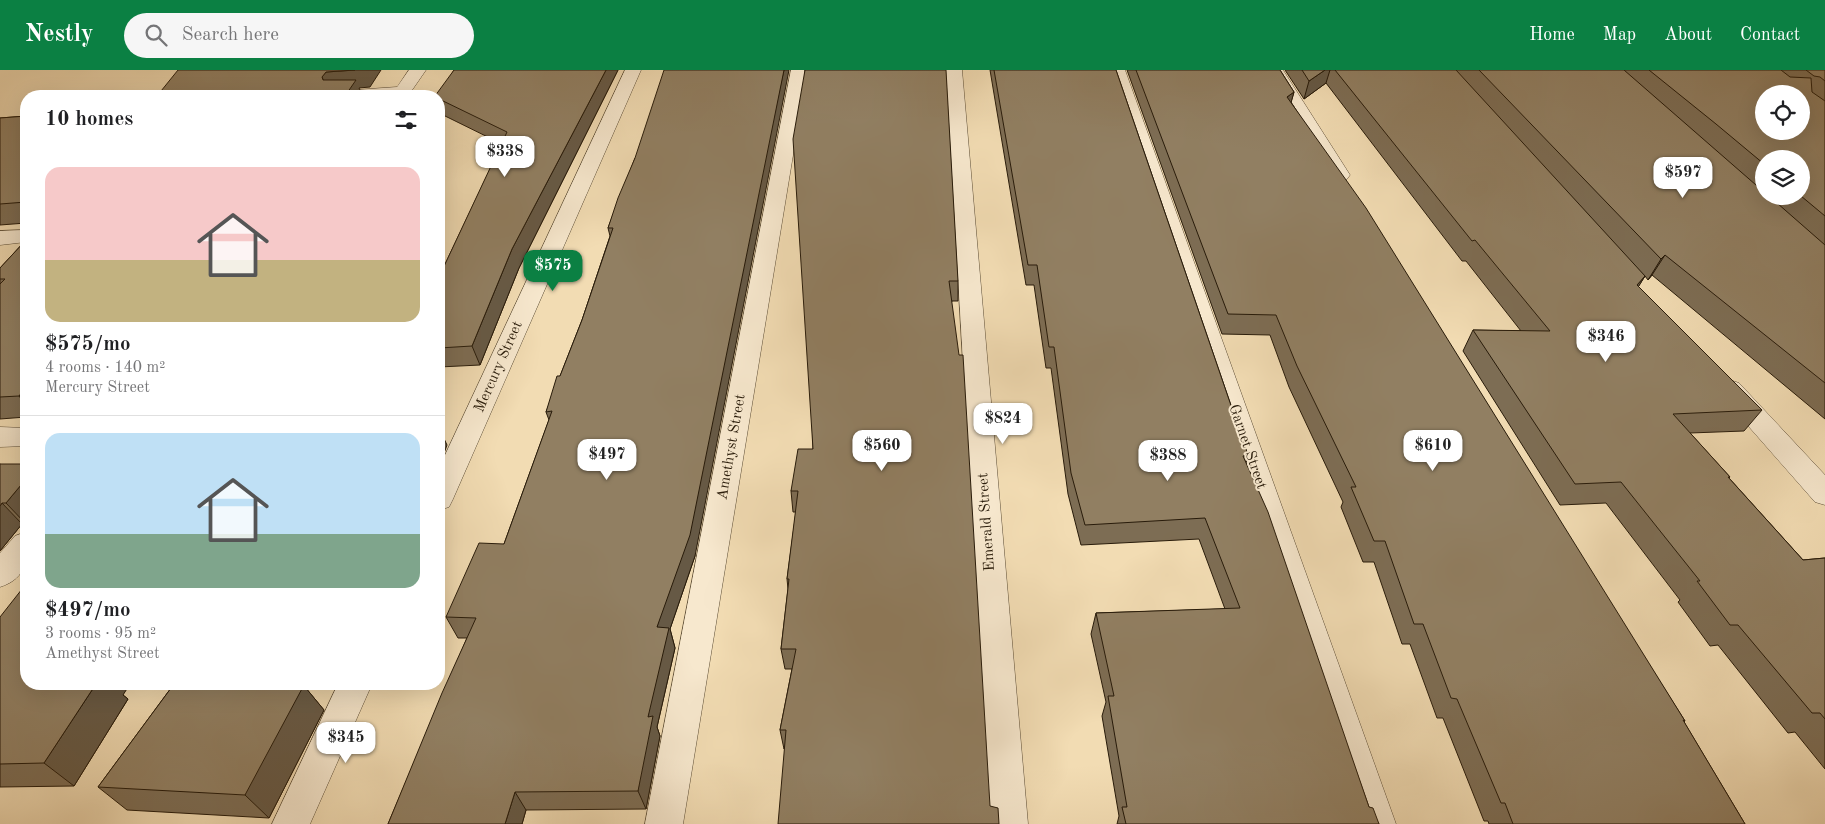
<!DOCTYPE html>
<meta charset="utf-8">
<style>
:root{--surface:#fff;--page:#f6f6f6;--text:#202124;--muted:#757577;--line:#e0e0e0;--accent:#0b8043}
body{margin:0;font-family:"Old Standard TT",serif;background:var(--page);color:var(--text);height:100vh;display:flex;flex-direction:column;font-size:19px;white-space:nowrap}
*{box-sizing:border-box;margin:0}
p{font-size:16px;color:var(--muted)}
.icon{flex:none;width:28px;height:28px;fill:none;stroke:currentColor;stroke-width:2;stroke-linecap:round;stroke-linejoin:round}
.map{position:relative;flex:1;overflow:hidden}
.side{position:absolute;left:20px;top:20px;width:425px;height:600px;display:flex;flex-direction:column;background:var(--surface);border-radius:20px;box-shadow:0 5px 20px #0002}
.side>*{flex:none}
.controls{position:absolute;left:1755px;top:15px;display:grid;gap:10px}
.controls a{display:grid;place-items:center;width:55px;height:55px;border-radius:50%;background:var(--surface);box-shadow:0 5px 20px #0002;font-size:25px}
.price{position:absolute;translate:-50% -42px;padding:0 11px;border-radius:10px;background:#fff;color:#222;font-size:16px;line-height:32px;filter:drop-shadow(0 1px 2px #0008)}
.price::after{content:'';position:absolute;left:50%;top:30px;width:15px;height:11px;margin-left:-8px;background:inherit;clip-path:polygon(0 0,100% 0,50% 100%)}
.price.active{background:var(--accent);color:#fff}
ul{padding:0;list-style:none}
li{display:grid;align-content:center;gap:10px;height:265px;padding:0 25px}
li+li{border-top:1px solid var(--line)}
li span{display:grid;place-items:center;height:155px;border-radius:15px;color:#555}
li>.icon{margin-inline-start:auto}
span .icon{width:90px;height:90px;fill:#fffc;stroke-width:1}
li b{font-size:21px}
h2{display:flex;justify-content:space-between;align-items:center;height:60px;padding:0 25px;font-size:21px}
header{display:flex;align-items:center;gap:30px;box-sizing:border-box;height:70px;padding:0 25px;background:var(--accent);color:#fff}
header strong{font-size:24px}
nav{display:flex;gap:28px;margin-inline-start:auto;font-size:18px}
.search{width:350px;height:45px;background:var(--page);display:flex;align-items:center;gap:12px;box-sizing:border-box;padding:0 18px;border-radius:28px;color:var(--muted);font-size:19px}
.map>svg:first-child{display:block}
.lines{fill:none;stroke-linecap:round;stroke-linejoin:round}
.street-casing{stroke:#5a4b34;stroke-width:1}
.street{fill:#f7e8ce;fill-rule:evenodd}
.wall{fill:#7d6d54;stroke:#281b0a;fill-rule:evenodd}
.shaded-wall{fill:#665945;stroke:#281b0a}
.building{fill:#917f62;stroke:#281b0a;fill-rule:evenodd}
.labels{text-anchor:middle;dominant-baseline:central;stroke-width:4;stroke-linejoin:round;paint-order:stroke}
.street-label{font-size:15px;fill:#281b0a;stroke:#f7e8ce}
</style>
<header>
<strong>Nestly</strong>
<div class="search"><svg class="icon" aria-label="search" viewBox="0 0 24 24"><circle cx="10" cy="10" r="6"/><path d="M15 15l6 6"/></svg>Search here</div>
<nav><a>Home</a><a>Map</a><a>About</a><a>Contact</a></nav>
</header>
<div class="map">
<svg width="1825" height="754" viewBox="0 0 1825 754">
<rect width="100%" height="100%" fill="#f2dcb3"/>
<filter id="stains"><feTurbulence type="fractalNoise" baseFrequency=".004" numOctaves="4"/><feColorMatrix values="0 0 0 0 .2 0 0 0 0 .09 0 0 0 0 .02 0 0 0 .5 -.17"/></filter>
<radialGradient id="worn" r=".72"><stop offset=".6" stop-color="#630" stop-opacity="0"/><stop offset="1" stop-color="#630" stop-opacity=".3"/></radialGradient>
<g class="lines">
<g class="street-casing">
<g id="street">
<path d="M409,0H426L408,26H331L334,22L340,21L397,17Z"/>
<path d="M625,0H641L453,429L449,437L439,440V398Z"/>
<path d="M791,0H807L683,754H645Z"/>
<path d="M946,0H962L1028,754H990Z"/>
<path d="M1109,0H1125L1396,754H1358Z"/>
<path d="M1267,0H1283L1350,105L1347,109L1340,111L1333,109Z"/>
<path d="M26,160V172L0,175V161Z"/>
<path d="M1730,310L1739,313L1825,405V435L1815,432L1721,325L1717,319L1721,313Z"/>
<path d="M0,357L26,358V376L0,377Z"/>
<path d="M26,462C28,488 28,508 0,517V483L15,466Z"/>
<path d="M338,614H372L310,754H272Z"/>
</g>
</g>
<use href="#street" class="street"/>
</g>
<g class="wall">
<path d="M454,0H618L519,198L480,295L439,297V207L502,74L441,44L439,38V26Z"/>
<path d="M805,0L958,211V231H952L784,679L780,660L792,599H785L781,579L788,519L787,509L796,442H793L791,421L813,379Z"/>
<path d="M990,0H1116L1248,385L1246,393L1369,737L1379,754H1117L1119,746L1102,646L1106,632L1091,564L1096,543L1225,539L1199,469L1081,475L1068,424L1051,298H1046L1034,215H1026Z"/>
<path d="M1127,0H1280L1294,22L1291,32L1685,651L1684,652L1745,754H1489L1488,751H1484L1443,648H1437L1410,574H1402L1374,492H1363L1341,437L1343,432L1289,317L1270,265L1222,264Z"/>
<path d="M1285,0H1825V349L1652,205L1648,210L1645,206L1638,217L1762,340L1744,361L1690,363L1730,407L1729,408L1803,490L1825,488V699L1795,662L1788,663L1718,575L1710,576L1678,532L1680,530L1606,433L1560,435L1463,281L1473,260L1521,261L1466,191H1462L1326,13L1304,29ZM1764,89L1801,126H1764Z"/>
<path d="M26,46V153L0,155V48Z"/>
<path d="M635,88L695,486L670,559L675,578L657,657L660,666L646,739L526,740L522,754H388L467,568H458L446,547L504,474L549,350L546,342L582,250L610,166L608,158Z"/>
<path d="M26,170V347L0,349V198Z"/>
<path d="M0,394L26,409V453L22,454L0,481Z"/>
<path d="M0,547L123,625L128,629L74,716L0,717Z"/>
<path d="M174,614H308L305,617L324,640L269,748L127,740L98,717Z"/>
</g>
<g class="shaded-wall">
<path d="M355,0H381L370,17L359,18L363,26H345L330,25L322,7L326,2Z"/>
<path d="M606,0H618L519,198L480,295L472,276L512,179Z"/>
<path d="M784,0H789L695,486L670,559L675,578L657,657L660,666L646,739L638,721L648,647L657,557Z"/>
<path d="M1325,0H1330L1326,13L1304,29L1309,11Z"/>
<path d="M1294,22L1289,40L1287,27Z"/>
<path d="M1665,185L1652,205L1648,210L1661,189Z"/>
<path d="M1645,206L1632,227L1637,215Z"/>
<path d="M26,317V335L19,326Z"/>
<path d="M439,358L447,375L439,397Z"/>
<path d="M26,409V454L6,433Z"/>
<path d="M2,433L22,454L0,481V436Z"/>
<path d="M96,614H130L123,625L128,629L74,716L44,693Z"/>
<path d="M272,614H308L305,617L324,640L269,748L245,725Z"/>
<path d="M515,722L526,740L522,754H505Z"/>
</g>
<g class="building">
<path d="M178,0H355L326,2L322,7L323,10H356L345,26H157Z"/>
<path d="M454,0H606L512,179L472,276L439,278V207L507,62L439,29V26H435Z"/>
<path d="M664,0H784L690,465L657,557L669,558L648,647L653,646L638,721L515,722L505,754H388L442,623L476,548L446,547L479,473L504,474L552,341L546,342L557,306H560L582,250L613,158H608L618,128L635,88Z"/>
<path d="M805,0H946L958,211H949L959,285H963L990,736L998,738L999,754H778L786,660H780L796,579H781L789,509H787L798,421H791L798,379H813L793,69Z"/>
<path d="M994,0H1116L1248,385L1243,386L1268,442L1369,737L1373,738L1379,754H1126L1122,737H1127L1108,626H1114L1096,543L1240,538L1205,448L1085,455L1071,403L1054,277H1049L1037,195H1028Z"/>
<path d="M1136,0H1280L1294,22L1287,27L1366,138L1685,651L1683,650L1745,754H1513L1505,733H1501L1457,629L1451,628L1423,554H1414L1385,471H1374L1351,417H1356L1297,296L1276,245L1228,244Z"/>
<path d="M1302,0H1325L1309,11Z"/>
<path d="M1335,0H1456L1645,206L1637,215L1762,340L1673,344L1730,407H1728L1803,490L1825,488V649L1820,643H1812L1738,555H1730L1697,511H1700L1621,412L1575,414L1473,260L1550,261L1475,170L1472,171Z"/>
<path d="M1479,0H1624L1764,122V126H1769L1825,175V313L1665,185L1661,189Z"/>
<path d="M1649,0H1781L1790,7L1811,8L1812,22L1825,31V146L1801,126V89H1764V94L1716,54ZM1764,24H1801V61H1764Z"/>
<path d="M1806,0H1825V11L1820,7L1814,6Z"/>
<path d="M26,46V132L0,134V48Z"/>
<path d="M26,170V317L19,326L0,327V214L5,209H0V198Z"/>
<path d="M0,394H26V409L6,433H2L0,436Z"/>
<path d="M26,514V614H96L44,693L0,694V547Z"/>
<path d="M174,614H272L304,615L245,725L98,717Z"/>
</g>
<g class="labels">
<g class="street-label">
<text transform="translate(499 297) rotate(-66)">Mercury Street</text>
<text transform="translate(732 377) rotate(-80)">Amethyst Street</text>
<text transform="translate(1247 377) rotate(71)">Garnet Street</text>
<text transform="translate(987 452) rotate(-94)">Emerald Street</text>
</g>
</g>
<rect width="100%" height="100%" filter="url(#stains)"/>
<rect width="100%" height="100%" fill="url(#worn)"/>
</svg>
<div class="controls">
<a><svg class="icon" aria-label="locate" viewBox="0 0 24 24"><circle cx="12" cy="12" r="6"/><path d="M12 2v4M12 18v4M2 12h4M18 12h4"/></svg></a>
<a><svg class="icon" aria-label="layers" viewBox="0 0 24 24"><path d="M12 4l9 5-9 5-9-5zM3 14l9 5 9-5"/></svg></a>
</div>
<b class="price" style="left:505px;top:108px">$338</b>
<b class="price" style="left:1683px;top:129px">$597</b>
<b class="price active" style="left:553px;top:222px">$575</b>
<b class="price" style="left:1606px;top:293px">$346</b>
<b class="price" style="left:1003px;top:375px">$824</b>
<b class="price" style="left:882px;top:402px">$560</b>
<b class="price" style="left:1433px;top:402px">$610</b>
<b class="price" style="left:607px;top:411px">$497</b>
<b class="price" style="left:1168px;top:412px">$388</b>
<b class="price" style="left:346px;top:694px">$345</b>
<section class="side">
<h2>10 homes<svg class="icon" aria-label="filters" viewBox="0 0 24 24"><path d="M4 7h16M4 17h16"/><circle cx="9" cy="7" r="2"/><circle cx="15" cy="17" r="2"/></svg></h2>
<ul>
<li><span style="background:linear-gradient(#f6c9c9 60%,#c2b280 0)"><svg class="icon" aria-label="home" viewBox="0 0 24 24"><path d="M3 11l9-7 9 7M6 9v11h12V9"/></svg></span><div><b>$575/mo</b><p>4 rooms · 140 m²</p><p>Mercury Street</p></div></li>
<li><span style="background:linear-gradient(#bfe0f5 65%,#7fa58c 0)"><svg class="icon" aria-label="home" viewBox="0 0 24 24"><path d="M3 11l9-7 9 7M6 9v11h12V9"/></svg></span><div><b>$497/mo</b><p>3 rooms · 95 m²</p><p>Amethyst Street</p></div></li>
</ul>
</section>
</div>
